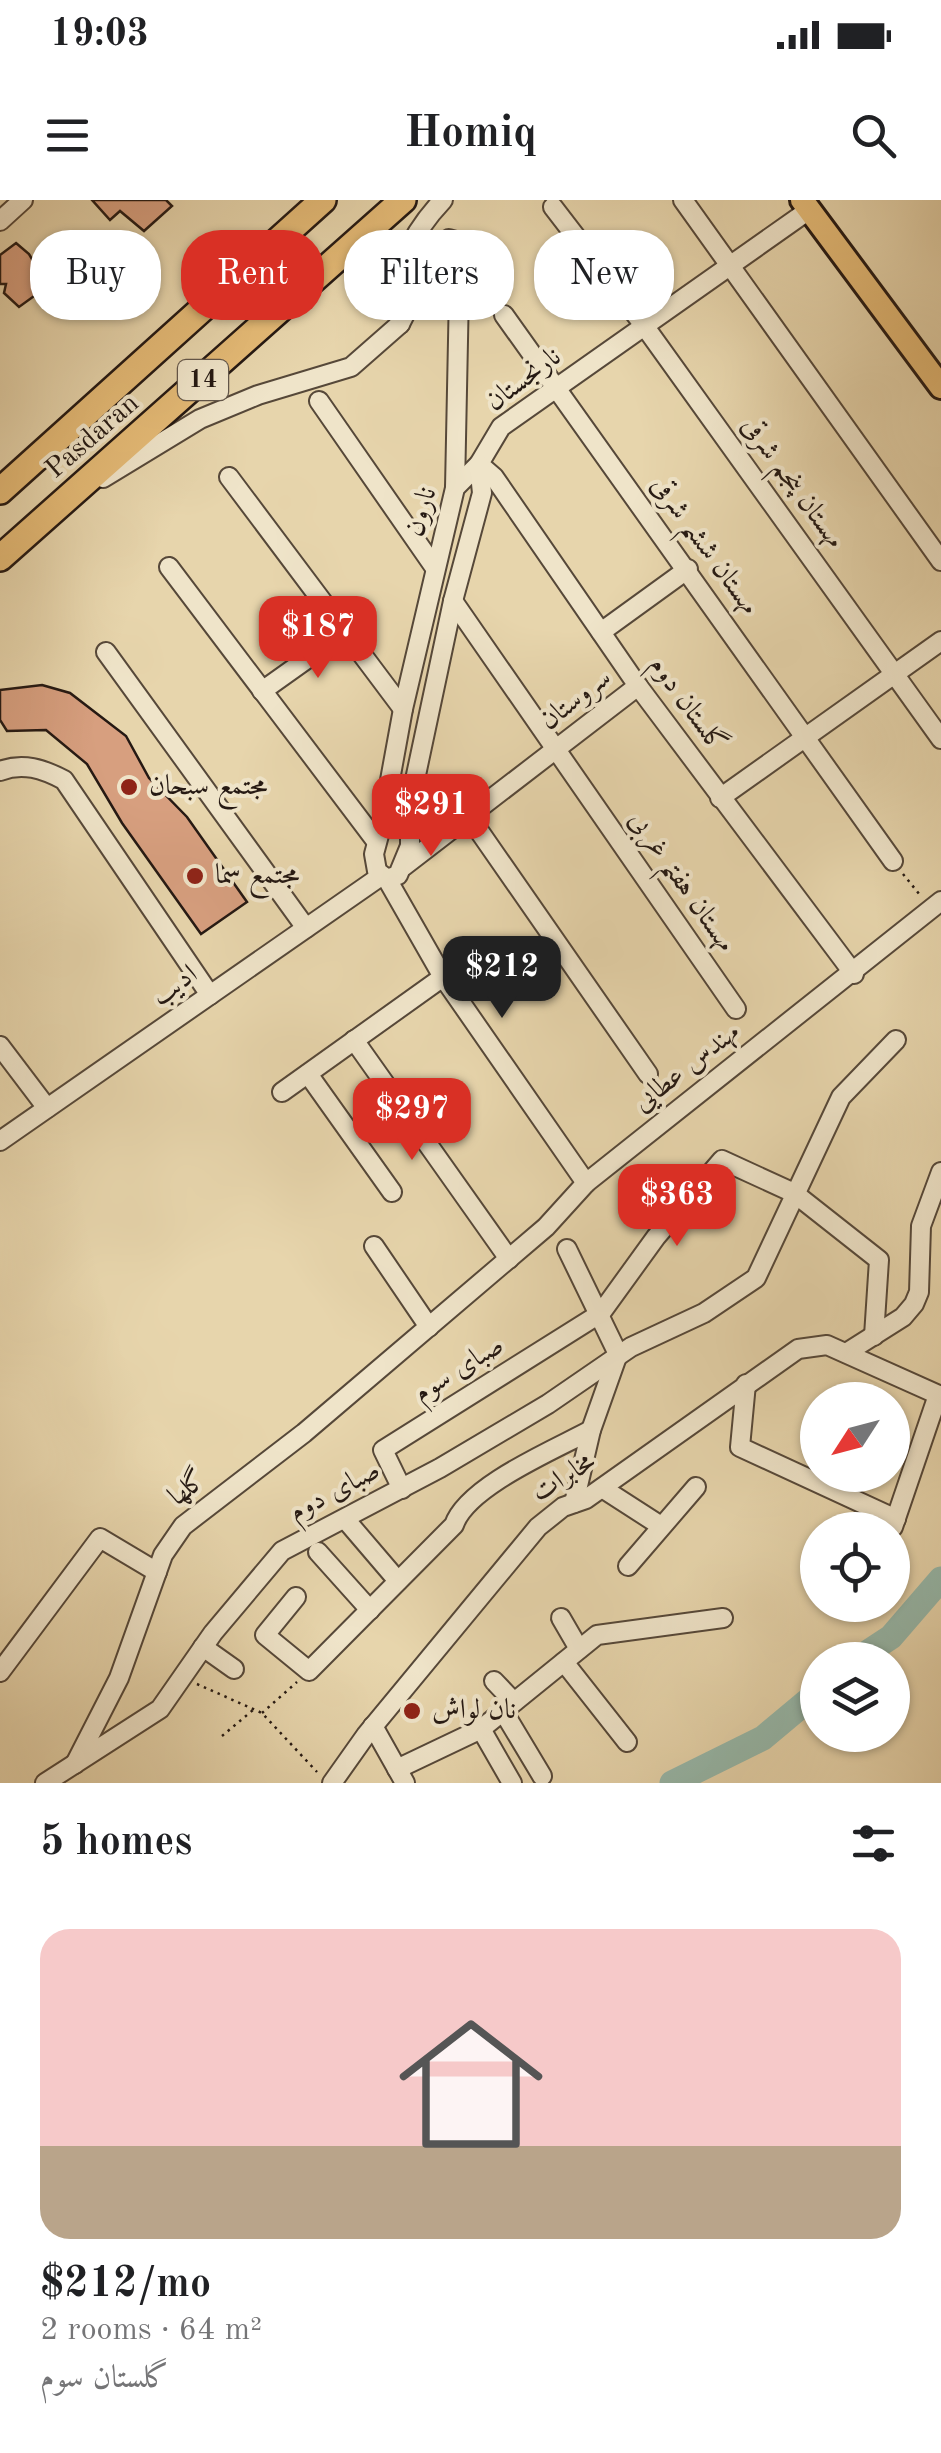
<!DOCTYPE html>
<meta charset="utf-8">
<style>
:root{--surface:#fff;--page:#f2f2f2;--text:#202124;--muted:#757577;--line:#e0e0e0;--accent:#d93025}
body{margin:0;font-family:"Old Standard TT",Amiri,serif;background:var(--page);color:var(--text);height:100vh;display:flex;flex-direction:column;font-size:38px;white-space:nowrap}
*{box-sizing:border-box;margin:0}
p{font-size:32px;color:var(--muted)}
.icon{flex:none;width:55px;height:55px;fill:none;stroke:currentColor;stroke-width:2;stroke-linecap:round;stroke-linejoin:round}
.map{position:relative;height:1583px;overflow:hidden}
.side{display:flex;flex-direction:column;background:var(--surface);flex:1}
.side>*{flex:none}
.guide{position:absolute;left:30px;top:30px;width:882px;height:90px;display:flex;gap:20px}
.needle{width:65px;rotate:234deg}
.fabs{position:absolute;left:800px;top:1182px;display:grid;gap:20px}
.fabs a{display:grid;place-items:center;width:110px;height:110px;border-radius:50%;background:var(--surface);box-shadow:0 2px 8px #0004;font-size:50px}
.price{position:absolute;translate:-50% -85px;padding:0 22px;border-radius:20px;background:var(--accent);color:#fff;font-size:32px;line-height:65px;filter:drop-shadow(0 2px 5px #0008)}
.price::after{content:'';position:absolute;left:50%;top:60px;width:30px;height:22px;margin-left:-15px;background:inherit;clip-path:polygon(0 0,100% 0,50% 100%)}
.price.selected{background:#222;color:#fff}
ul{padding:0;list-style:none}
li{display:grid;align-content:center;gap:20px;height:530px;padding:0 40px}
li+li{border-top:2px solid var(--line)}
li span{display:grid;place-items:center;height:310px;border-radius:30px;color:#555}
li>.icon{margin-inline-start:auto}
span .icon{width:180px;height:180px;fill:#fffc;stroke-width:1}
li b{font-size:42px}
h2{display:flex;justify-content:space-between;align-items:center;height:120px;padding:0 40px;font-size:42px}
.tag{padding:0 35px;border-radius:40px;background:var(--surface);box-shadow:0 2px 8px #0004;font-size:35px;line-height:90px}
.tag.selected{background:var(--accent);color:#fff}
.status{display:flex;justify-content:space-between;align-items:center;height:70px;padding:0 50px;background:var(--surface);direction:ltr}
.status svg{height:28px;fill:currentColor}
header{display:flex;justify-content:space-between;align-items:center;height:130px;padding:0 40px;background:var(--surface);font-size:45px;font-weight:700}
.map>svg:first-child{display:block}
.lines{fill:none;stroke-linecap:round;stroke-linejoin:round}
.river{stroke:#97b9ab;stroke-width:25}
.building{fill:#d79f7f;stroke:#251913;stroke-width:2.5}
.minor-casing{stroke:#564839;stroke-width:22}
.major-casing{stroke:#251913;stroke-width:28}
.highway-casing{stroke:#251913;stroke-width:30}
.path{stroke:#251913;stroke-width:2.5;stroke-dasharray:2.5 5;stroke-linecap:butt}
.minor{stroke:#efe4c9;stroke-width:18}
.major{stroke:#e4ba76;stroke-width:22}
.highway{stroke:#e4ba76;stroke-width:25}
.poi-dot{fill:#8f2418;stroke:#efe4c9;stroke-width:4}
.labels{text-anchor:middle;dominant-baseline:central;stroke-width:8;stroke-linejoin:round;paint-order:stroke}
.shield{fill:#efe4c9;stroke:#62564a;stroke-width:2.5}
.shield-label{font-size:25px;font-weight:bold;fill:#251913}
.street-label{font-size:28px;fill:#251913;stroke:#efe4c9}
.poi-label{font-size:28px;fill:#251913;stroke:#efe4c9;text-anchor:start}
</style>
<div class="status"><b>19:03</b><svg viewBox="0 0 49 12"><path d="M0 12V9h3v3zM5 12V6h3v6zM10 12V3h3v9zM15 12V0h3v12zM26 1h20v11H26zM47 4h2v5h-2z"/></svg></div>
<header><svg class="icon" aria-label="menu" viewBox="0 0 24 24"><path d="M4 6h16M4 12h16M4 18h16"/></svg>Homiq<svg class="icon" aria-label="search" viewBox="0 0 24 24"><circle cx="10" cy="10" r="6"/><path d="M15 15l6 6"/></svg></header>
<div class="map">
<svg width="941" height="1583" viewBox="0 0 941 1583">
<rect width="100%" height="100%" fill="#e7d5ac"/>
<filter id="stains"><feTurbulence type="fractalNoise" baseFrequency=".002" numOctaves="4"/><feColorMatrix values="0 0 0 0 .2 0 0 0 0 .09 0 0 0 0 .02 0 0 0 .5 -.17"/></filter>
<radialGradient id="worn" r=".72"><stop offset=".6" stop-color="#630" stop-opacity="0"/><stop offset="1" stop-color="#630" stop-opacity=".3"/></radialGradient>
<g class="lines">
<g class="river">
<path d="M856,1460L891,1437L941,1379"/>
<path d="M672,1583L763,1538L818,1492"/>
</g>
</g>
<g class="building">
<path d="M92,0H166L172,6L144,31L120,11L110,20Z"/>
<path d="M16,43L29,54L48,86L19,107L4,93L6,84H0V55Z"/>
<path d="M42,485L70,493L126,536L149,578L187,617L247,702L201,734L122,623L87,564L46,530L7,531L0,520V490Z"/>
</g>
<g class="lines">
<g class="minor-casing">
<g id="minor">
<path d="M683,0L941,361"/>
<path d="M553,7L643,124L941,539"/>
<path d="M809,10L501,227L479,264L494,277L638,486L854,774"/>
<path d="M0,21L23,0"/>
<path d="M504,115L893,661"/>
<path d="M400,124L440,46L449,39L460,42L455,288"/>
<path d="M319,201L435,368"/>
<path d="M229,277L403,509"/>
<path d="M103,278L200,219L258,195L351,167L400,124C391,75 409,36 443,0"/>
<path d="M169,367L376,641"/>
<path d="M453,401L736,809"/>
<path d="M601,432L688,369"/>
<path d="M106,452L306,728"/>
<path d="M262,491L345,432"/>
<path d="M0,571C23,562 43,569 64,580L210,795"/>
<path d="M720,598L941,441"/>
<path d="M468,615L648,874"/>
<path d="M396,618L410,629V646L398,675L387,679L377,671L374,654L382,624Z"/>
<path d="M382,624L403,509L455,288L479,264L482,293L453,401L406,622"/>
<path d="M404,666L638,486"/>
<path d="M387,679L443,777L586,983"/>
<path d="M354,840L509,1059"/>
<path d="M0,846L47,908"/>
<path d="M308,874L392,992"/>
<path d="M282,892L443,777"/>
<path d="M0,941L381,676"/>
<path d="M374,1046L429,1127"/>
<path d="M567,1049L618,1154"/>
<path d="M846,1153L903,1117L914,1104L919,1092L921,1026L941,972"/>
<path d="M746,1184L740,1247L896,1319"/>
<path d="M602,1288L661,1326"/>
<path d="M402,1289L383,1250L601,1113L656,1037L722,960L794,993L879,1060L874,1136"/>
<path d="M574,1303L591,1230L618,1154"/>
<path d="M345,1319L398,1381"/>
<path d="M893,1327L938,1195"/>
<path d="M318,1352L370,1410"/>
<path d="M628,1366L696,1287"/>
<path d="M296,1397L265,1435L309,1471L454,1325C467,1286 556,1249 591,1230"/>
<path d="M561,1418L579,1449"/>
<path d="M203,1447L234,1469"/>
<path d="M564,1462L627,1542"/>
<path d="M0,1472L100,1338L157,1372"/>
<path d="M494,1481L514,1502"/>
<path d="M503,1511L542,1576"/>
<path d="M373,1526L405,1583"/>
<path d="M481,1529L512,1583"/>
<path d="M75,1564L119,1478L163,1355L183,1326L304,1233L546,1027L586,983L941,701"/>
<path d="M397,1569L481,1529L597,1435L723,1418"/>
<path d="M45,1583L160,1509L213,1433L282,1351L440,1268L548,1204L631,1147L704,1113L756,1078L841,897L896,840"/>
<path d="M332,1583L366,1535L538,1327L563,1307L586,1299L798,1149L827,1145L941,1196"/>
</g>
</g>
<g class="major-casing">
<path id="major" d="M802,0L941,187"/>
</g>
<g class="highway-casing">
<g id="highway">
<path d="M0,291L323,0"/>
<path d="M0,358L403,0"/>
</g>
</g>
<g class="path">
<path d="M903,674L920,695"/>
<path d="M197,1484L262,1513L317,1572"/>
<path d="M262,1513L297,1482"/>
<path d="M222,1536L253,1510"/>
</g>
<use href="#minor" class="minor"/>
<use href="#major" class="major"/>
<use href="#highway" class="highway"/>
</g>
<g class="poi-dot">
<circle cx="129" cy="587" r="10"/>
<circle cx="195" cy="676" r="10"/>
<circle cx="412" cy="1511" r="10"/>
</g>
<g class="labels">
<rect class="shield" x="178" y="160" width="50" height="40" rx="8"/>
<g class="shield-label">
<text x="203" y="180">14</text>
</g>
<g class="street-label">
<text transform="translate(524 180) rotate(-37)">نارنجستان</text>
<text transform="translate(93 237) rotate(-41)">Pasdaran</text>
<text transform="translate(792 283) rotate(54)">مهستان پنجم شرقی</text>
<text transform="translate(422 312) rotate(-73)">نارون</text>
<text transform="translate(704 346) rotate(54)">مهستان ششم شرقی</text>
<text transform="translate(576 500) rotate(-38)">سروستان</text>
<text transform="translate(687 505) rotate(54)">گلستان دوم</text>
<text transform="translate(681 682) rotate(55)">مهستان هفتم غربی</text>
<text transform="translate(175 786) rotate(-35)">ادیب</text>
<text transform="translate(687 868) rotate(-38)">مهندس عطایی</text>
<text transform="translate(459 1170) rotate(-32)">صبای سوم</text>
<text transform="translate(564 1278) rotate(-32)">مخابرات</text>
<text transform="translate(188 1289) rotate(-38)">گلها</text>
<text transform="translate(335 1292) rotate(-28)">صبای دوم</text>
</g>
<g class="poi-label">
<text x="149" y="587">مجتمع سبحان</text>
<text x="215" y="676">مجتمع سما</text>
<text x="432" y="1511">نان لواش</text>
</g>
</g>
<rect width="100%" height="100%" filter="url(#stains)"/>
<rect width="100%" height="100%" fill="url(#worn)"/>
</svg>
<div class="fabs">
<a><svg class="needle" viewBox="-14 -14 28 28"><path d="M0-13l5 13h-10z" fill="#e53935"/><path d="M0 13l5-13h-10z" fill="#757577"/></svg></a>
<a><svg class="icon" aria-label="locate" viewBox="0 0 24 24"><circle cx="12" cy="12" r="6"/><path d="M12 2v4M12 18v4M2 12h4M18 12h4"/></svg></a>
<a><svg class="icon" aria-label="layers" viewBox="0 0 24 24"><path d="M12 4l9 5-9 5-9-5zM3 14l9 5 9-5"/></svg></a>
</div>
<b class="price" style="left:318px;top:481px">$187</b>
<b class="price" style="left:431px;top:659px">$291</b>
<b class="price selected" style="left:502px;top:821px">$212</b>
<b class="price" style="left:412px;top:963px">$297</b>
<b class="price" style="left:677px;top:1049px">$363</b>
<div class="guide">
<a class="tag">Buy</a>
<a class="tag selected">Rent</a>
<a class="tag">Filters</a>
<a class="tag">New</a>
</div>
</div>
<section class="side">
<h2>5 homes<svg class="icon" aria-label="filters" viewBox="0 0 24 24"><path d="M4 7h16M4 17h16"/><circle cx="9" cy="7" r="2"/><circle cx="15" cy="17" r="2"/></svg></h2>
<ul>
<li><span style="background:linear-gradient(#f6c9c9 70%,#b9a48a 0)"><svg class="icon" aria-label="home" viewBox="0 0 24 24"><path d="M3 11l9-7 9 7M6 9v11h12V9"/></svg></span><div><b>$212/mo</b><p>2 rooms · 64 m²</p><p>گلستان سوم</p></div></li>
</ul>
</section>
